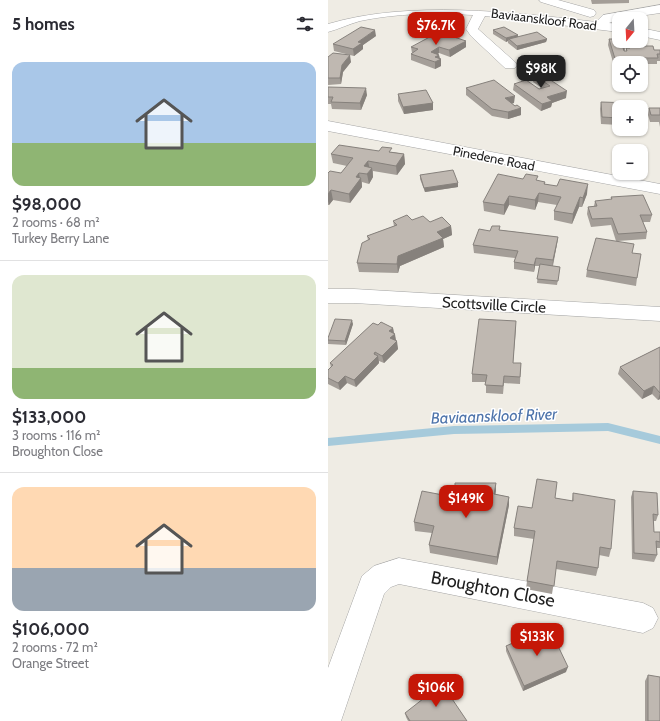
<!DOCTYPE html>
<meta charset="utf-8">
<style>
:root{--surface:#fff;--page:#f2f2f3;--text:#2b2b33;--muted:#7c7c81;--line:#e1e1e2;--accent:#c51707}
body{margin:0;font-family:Cabin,sans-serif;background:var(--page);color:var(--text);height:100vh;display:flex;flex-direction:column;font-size:15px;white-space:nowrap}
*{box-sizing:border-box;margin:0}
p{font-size:13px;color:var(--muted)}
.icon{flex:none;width:22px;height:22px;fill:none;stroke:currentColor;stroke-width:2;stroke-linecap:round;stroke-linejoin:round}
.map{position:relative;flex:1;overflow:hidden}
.sheet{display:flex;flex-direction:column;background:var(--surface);width:328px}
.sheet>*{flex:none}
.needle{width:26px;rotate:198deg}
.fabs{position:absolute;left:284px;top:12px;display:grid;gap:8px}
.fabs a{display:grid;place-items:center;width:36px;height:36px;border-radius:8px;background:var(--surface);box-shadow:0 1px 3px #0004;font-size:20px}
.price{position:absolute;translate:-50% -34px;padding:0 9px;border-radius:8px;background:var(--accent);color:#fff;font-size:13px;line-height:26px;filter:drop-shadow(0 1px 2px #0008)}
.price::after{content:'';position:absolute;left:50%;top:24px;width:12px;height:9px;margin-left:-6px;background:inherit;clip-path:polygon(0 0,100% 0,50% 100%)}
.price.active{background:#222;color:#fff}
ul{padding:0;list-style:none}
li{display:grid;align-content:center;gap:8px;height:212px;padding:0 12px}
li+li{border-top:1px solid var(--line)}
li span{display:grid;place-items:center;height:124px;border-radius:12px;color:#555}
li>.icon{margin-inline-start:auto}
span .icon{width:72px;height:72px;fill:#fffc;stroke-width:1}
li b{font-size:17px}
h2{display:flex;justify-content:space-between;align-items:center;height:48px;padding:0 12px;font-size:17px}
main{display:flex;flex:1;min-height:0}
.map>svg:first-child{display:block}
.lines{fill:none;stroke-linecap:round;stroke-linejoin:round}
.stream{fill:#a6cadb;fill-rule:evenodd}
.minor-casing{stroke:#a5a5a5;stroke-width:1}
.minor{fill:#fff;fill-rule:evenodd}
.wall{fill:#a49e98}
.shaded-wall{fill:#86817c}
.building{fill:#bfb8b1;stroke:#86817c}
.labels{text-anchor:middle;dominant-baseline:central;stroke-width:3;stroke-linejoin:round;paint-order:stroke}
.far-street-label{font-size:13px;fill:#1e1e1e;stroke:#fff}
.street-label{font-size:15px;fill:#1e1e1e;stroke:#fff}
.water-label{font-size:16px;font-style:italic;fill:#4e74ab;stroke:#fff}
.near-street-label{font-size:18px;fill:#1e1e1e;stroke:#fff}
</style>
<main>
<section class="sheet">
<h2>5 homes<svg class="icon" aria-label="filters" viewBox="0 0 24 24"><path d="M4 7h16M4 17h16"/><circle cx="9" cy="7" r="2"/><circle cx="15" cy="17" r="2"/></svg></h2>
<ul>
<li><span style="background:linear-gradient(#a9c7e8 65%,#8fb573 0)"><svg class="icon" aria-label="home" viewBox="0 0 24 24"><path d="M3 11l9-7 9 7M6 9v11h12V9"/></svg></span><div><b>$98,000</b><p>2 rooms · 68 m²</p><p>Turkey Berry Lane</p></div></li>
<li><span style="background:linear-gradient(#dfe7d0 75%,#8fb573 0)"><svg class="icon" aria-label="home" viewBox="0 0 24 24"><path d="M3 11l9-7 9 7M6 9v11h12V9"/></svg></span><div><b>$133,000</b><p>3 rooms · 116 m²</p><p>Broughton Close</p></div></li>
<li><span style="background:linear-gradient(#ffd9b3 65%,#9aa5b1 0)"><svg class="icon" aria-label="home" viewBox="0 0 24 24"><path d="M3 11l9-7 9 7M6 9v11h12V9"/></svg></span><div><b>$106,000</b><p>2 rooms · 72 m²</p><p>Orange Street</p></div></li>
</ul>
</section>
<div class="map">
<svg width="332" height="721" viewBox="0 0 332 721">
<rect width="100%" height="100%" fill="#efece4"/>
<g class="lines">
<path class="stream" d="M280,423L332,436V444L280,431L126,434L0,446V438L126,426Z"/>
<g class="minor-casing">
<g id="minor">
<path d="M211,0H230L266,10L268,13L266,16L262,17L213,2Z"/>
<path d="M332,5V13L291,19L281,23L291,24V32L157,16L150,29L187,62L189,65L187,68H177L143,36L138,29L145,15C108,13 69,13 32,21C21,24 11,29 0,32V24C80,0 185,12 268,22L275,15Z"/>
<path d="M313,28L332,32V40L313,36Z"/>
<path d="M0,121L332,184V194L0,131Z"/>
<path d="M0,289H26L332,307V321L26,303H0Z"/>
<path d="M71,558L315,603L325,608L330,618L325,628L315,633L71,584L63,587L56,594L13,721H0V668L34,576L46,566Z"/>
</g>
</g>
<use href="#minor" class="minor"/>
</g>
<g class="wall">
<path d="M263,0H301V3L264,4Z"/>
<path d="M165,30L190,35V37L219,39L218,42L189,50L180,43V41L178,42L165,34Z"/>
<path d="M48,36L35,45V49L26,56L6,51L5,44Z"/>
<path d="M281,39L297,45V51H298V48H301V46L326,50H332V61H329V64H313V66V63H291V69H287L280,45Z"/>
<path d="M83,47H138L122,57L111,53L110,54L111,55L113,66L107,69L83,60V54L84,53Z"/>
<path d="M0,57L23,62L15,72L13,84L0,85Z"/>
<path d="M212,73L238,98L224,103L223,107L213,111L185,90L186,84L211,89L214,88L205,82L206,75Z"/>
<path d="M0,87L39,95L33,110L4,109L3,104H0Z"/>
<path d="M138,88L186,103L183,104L187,106L193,108V115L180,119L164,116L138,95Z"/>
<path d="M70,94L105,103V110L76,114L70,101Z"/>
<path d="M273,102L291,107V125L273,124L272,109Z"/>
<path d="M321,108H332V127L331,122H322L320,115Z"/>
<path d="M51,151L65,152L76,154L77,164L69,175L45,171V177L41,184L34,182V187L22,203L5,200L1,205H0V173H13L19,166L5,163L3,154Z"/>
<path d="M92,175L130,183V187L97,192L92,179Z"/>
<path d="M195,179L217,182V184L259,194L254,207H251L244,224L226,220V211L229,205L210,202L207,210L181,205L176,215L156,211L155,202Z"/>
<path d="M283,197L324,215L322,222H315L319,232L318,239L290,241L304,253L309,278L308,286L258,277L259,270L288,241L283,225L263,227L259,214L260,207L266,206L267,201L283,200Z"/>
<path d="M84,220L123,226L124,235L115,239L116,247L72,266L70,273L31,272L29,263L40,240L39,236L66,226L65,221Z"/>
<path d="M172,230L230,237L229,244L225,266L232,267L229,285L209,283L211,266H207L206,272L186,269V262L187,258L146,253L145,245L162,231Z"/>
<path d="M25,324L18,345L0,344V340Z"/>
<path d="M50,325L65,328L70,349L56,363L51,361V363L28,387L19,383L12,390L0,384V370L3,368L2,363Z"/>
<path d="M188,329L185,363H193L192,384L176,383L175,394L158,393V382H144V374Z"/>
<path d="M332,347V399L330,400L324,394L314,399L290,374L292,367Z"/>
<path d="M168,483L167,494L181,497V505L169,565L102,553L101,545L104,533L87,531L86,522L116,503L115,506L133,509L134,503H127V494Z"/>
<path d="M305,491L330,515L328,521H325L326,532H332V548H328L329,555L326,562L304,559L303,497Z"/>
<path d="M245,493L283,549L281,557L271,555L270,568L268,576L228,569L224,594L198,589L199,581L206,539L186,536V528L204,508L227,498L244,501Z"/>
<path d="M178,646L238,672L195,691L178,651Z"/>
<path d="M320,675L332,721H317V681Z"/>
<path d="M77,713L139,721H80L78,717Z"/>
</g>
<g class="shaded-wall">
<path d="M47,30L48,36L35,45V49L26,56L25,49L30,42Z"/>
<path d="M190,35V38L181,39L180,41L178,42V38Z"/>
<path d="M219,39L218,42L189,50V46Z"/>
<path d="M138,41V47L122,57L121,50Z"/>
<path d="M111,47V53L103,58V52Z"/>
<path d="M22,55L23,62L15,72L13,84L12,78L14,65Z"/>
<path d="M111,55L112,59H113V66L107,69V57Z"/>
<path d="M38,88L39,95L33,110L32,103Z"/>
<path d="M239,91L238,98L224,103L223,107L213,111L214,104L219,97Z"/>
<path d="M187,96L186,103L177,105V98Z"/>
<path d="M105,103V110L76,114L75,107Z"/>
<path d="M193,108V115L180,119V112Z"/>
<path d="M76,154L77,164L69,175L68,166Z"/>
<path d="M40,161L42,171L36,166Z"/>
<path d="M44,168L45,177L41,184L39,174Z"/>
<path d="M31,173L32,179L33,178L34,187L22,203L21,194L28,177Z"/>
<path d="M130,183V187L97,192L96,188Z"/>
<path d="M260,184L259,194L254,207L255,198Z"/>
<path d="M3,190L5,200L1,205L0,201V194Z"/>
<path d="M211,193L210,202L207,210V200Z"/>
<path d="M181,196V205L176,215V205Z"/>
<path d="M252,197L251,207L244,224L245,214Z"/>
<path d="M123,226L124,235L115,239L116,247L72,266L70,273L69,264L70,256L109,232Z"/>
<path d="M230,237L229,244L224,268L225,260Z"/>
<path d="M208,258L207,266L206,272V265Z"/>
<path d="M24,320L25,324L18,345L17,341Z"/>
<path d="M65,328L66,335L67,334L68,341L63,345L61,331Z"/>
<path d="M69,341L70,349L56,363L54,356Z"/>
<path d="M47,352L48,358L50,356L51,363L28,387L26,380Z"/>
<path d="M17,376L19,383L12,390L10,383Z"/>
<path d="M326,386L324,394L314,399L316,391Z"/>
<path d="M332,393V399L330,400Z"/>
<path d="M168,483V491L166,503V494Z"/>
<path d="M115,495L116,503L114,514L113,506Z"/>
<path d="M181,497V505L169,565V557Z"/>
<path d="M240,667L238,672L195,691L196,686Z"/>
</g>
<g class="building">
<path d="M33,27L47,30L30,42L34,43L25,49L5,44Z"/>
<path d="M176,27L190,35L178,38L165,30Z"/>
<path d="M111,32L138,41L121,50L111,47L103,52L111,55L107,57L113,59L107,62L83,54L90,49L83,47Z"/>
<path d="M209,32L219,39L189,46L181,39Z"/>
<path d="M281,39H291V41H296L297,45L294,44L296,51H299L298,48H302L301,46H325L326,50H332V54H329L330,58H311L313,63H297L296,62H288Z"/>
<path d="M5,53L22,55L14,65L12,78H0V57Z"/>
<path d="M212,73L239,91L219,97L224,101L214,104L186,84L198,80L211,89L222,86L206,75Z"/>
<path d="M166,80L187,96L177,98L187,106L189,105L193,108L180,112L164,109L138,88Z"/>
<path d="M0,87L38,88L32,103L3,102L5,97H0Z"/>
<path d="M98,90L105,103L75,107L70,94Z"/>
<path d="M273,102L304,103L305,107H291V118L274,117Z"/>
<path d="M321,108H332V115H323Z"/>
<path d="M11,145L51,151L54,147L64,148L61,152L76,154L68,166L40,161L36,166L44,168L39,174L31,173L28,177L33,178L21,194L3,190L0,194V173L2,171L13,173L25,158L3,154Z"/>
<path d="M125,170L130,183L96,188L92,175Z"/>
<path d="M170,174L195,179L198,174L210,176L208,180L217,182L216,184L229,186L232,179L260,184L255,198L252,197L245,214L226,211L233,197L211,193L207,200L181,196L176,205L155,202Z"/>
<path d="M315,195L324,215H312L319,232L290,234L284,218L264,219L260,207L269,206L267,201L284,199L283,197Z"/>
<path d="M79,215L84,220L95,216L102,222L114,217L123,226L109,232L115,238L70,256L69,264L29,263L34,243L42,239L39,236L69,225L65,221Z"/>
<path d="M164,226H172L171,230L230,237L225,260L208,258L206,265L186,262L190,251L145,245L151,229L162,231Z"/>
<path d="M268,238L306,244L304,253L313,254L309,278L259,270Z"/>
<path d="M212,264L232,267L230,281L209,279Z"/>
<path d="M7,319L24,320L17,341L0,340V338Z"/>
<path d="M151,319L188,321L185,363H193L192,377L176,376L175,386L157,385L159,375L144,374Z"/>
<path d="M53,322L65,328L61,331L67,334L62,338L69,341L54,356L47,352L46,354L50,356L26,380L17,376L10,383L0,378V370L5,365L2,363L45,323L50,325Z"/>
<path d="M332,347V393L326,386L316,391L292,367Z"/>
<path d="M209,479L229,482L227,498L245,501V493L287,500L283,549L272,547L270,568L229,561L226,586L199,581L207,531L186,528L190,506L204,508Z"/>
<path d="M127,483H168L166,494L181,497L169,557L101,545L106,526L86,522L94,491L115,495L113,506L133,509L135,494H127Z"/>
<path d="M305,491L329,493L330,515L325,514L326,532H332V542L328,541L329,555L306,553Z"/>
<path d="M221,627L240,667L196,686L178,646Z"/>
<path d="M320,675L332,677V721H320Z"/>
<path d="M114,684L139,721H82L77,713Z"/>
</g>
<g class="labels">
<g class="far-street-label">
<text transform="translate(216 19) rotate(7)">Baviaanskloof Road</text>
<text transform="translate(166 158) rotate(11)">Pinedene Road</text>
</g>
<g class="street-label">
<text transform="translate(166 305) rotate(3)">Scottsville Circle</text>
</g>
<g class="water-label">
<text transform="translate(166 416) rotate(-2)">Baviaanskloof River</text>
</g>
<g class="near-street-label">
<text transform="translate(165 589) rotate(11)">Broughton Close</text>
</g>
</g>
</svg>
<div class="fabs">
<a><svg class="needle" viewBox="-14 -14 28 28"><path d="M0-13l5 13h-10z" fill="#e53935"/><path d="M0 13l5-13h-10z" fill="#7c7c81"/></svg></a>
<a><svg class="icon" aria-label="locate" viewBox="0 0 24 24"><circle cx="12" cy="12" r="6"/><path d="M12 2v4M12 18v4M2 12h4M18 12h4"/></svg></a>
<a>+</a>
<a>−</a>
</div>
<b class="price" style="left:108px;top:46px">$76.7K</b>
<b class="price active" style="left:213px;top:89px">$98K</b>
<b class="price" style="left:138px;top:519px">$149K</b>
<b class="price" style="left:209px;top:657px">$133K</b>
<b class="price" style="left:108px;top:708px">$106K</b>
</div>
</main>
